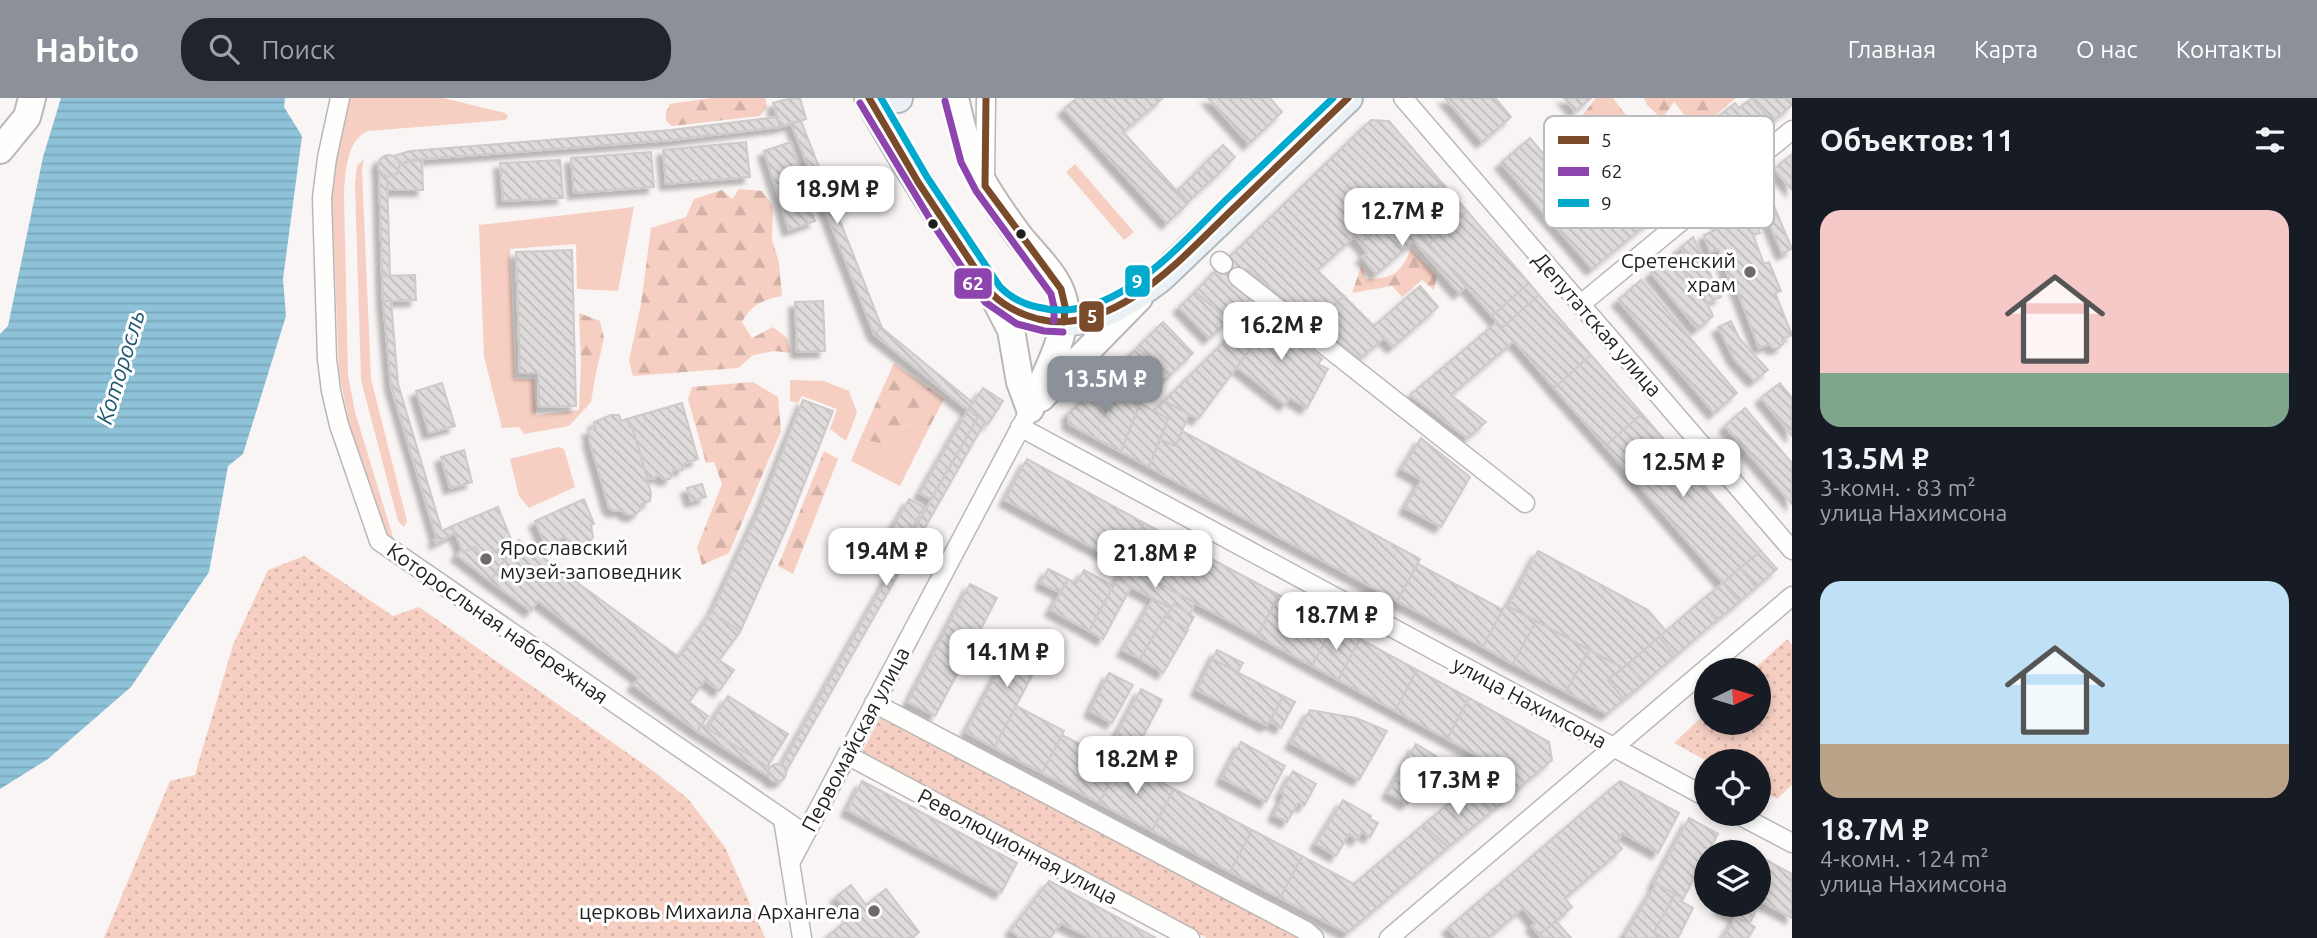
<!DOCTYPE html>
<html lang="ru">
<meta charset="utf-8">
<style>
:root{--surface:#171b24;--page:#20242c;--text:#f1f3f6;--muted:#9ea1a6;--accent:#8c9099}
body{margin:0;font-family:Ubuntu,sans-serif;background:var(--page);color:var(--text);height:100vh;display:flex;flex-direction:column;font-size:26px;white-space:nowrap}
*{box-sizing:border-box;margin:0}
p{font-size:23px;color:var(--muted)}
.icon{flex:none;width:38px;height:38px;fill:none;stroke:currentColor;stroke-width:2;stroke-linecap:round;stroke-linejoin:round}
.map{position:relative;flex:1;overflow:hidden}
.side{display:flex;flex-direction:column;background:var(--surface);width:525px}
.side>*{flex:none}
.needle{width:46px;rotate:85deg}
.controls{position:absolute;left:1694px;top:560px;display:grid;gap:14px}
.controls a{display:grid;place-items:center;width:77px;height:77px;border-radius:50%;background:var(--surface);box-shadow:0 4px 10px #0003;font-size:35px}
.price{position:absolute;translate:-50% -60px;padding:0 16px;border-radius:14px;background:#fff;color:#222;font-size:23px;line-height:46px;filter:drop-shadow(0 2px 4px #0008)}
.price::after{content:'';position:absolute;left:50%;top:42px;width:21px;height:16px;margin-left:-10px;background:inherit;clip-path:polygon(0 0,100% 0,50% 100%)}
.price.on{background:var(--accent);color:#fff}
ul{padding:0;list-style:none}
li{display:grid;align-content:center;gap:14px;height:371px;padding:0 28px}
li span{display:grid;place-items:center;height:217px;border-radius:21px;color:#555}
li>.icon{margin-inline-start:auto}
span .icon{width:126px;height:126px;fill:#fffc;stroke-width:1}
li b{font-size:30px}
h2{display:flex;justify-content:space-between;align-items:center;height:84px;padding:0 28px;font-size:30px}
header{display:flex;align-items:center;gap:42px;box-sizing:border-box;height:98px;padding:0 35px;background:var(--accent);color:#fff}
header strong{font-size:33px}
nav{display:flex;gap:38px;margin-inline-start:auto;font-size:24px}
.search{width:490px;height:63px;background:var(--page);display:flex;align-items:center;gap:18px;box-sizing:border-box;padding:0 24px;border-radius:28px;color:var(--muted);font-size:26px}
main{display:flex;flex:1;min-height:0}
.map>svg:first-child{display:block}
.green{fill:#f6cfc2}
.forest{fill:url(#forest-firs)}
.park{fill:url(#park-dots)}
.water{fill:url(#water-rules)}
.building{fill:url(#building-back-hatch);stroke:#cdcac9;stroke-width:2;filter:url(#shadow)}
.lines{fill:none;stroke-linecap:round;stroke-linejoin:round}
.street-casing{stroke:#bbb7b6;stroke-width:21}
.secondary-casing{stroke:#bbb7b6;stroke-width:30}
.primary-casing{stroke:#aeb8bd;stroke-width:32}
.street{stroke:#fefefd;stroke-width:18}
.secondary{stroke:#fefefd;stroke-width:26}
.primary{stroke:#eaf0f3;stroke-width:28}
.bus-1-casing{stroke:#fff;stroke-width:12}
.bus-2-casing{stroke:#fff;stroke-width:12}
.bus-3-casing{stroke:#fff;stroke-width:12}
.bus-1{stroke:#7a4b2a;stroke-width:7}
.bus-2{stroke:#8e44ad;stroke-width:7}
.bus-3{stroke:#00a9ce;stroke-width:7}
.bus-dot{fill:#211f1e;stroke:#fff;stroke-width:2.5}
.poi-dot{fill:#6d6a69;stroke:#fff;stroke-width:2.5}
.labels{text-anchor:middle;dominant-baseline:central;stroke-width:6;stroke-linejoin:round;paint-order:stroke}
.poi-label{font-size:21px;fill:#211f1e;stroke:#fff;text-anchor:end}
.street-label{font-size:21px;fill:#211f1e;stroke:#fff}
.water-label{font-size:23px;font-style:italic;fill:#1d5971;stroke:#fff}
.key{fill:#fff;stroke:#bcbcbc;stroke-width:2}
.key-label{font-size:19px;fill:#211f1e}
.line-badge{stroke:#fff;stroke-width:2.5}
.badge-label{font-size:19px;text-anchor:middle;font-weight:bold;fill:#fff}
</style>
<header>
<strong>Habito</strong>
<div class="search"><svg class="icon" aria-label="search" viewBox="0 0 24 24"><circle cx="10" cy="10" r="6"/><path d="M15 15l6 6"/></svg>Поиск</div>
<nav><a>Главная</a><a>Карта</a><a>О нас</a><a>Контакты</a></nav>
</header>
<main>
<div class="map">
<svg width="1792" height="840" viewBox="0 0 1792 840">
<defs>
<pattern id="forest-firs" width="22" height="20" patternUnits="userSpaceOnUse" patternTransform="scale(1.75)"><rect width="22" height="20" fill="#f6cfc2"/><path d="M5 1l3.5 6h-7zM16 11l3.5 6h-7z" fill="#d3b1a6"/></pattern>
<pattern id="park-dots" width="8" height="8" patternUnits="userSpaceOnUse" patternTransform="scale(1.75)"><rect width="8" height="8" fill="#f6cfc2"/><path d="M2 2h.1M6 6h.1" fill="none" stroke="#d3b1a6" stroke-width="1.8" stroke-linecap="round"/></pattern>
<pattern id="water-rules" width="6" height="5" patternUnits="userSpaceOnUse" patternTransform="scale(1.75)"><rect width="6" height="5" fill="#8ec2d9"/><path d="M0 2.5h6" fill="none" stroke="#7aa6ba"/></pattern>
<pattern id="building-back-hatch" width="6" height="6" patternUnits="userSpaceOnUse" patternTransform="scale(1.75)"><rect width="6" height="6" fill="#dedbda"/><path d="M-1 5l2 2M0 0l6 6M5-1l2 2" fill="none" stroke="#bebcbb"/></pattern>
<filter id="shadow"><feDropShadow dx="-6" dy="6" stdDeviation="2" flood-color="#0004"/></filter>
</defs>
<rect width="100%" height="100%" fill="#f9f5f4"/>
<g class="green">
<path d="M350,0H443L505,15L508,18L506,22L368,33C346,42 345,77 344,97L348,277L355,314L393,439L390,441L382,434L349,324L339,275L332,101L337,62Z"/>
<path d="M364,61L362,72L371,281L407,423L404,429L398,423L361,282L355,87L357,68Z"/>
<path d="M1075,66L1134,134L1124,142L1066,74Z"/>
<path d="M634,109L618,193L577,191L576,146L510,151L515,281H534L536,317L579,312L581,265L595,280L591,304L569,328L524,336L519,329L502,330L484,259L479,127Z"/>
<path d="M790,282L824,283L849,293L857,315L846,343L830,331L837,311L802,298L798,305L790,303Z"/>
<path d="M905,326L929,330L900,388L851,363L860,341L888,347Z"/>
<path d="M558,349L564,351L575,389L529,410L519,398L510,361Z"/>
</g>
<g class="forest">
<path d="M711,0H765L767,9L760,18L672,28L666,23V14L670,6Z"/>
<path d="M1596,0H1613L1635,29L1640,39L1656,41L1668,53L1667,69L1644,73L1606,99L1601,93L1623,73L1610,41L1595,43L1585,30L1573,29Z"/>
<path d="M1644,0H1736L1697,32L1674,4L1662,21L1647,7Z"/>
<path d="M739,91L762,93L773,108L772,142L779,164L782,198C763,202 752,206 742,224L752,240L773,229L787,240L791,255L774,253L753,257L738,270L633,278L629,263L641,206L651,130L686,119L694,101L722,92L732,101Z"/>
<path d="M1411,151L1437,178L1434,192L1422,182L1402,199L1392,188L1352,195L1362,166L1366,181C1394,180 1399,177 1411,151Z"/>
<path d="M579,215L600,223L604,240L595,280L581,265Z"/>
<path d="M894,265L944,301L929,330L905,326L888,347L860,341Z"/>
<path d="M753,284L778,299L781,333L729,455L702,467L697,450L722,386L714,364L706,365L688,301L692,289Z"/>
<path d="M824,353L838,361L793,476L778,468Z"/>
</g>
<g class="park">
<path d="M304,458L393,518L419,509L656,675L688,701L725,749L765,840H104L170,683L195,677L233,547L268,472Z"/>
<path d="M1787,541L1792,547V687L1777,701L1759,691V663H1707L1674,645L1706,615V625H1759V572H1753Z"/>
<path d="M880,620L1306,838L1307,840H1207L868,659L862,654Z"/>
</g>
<path class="water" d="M61,0H285L284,9L302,38L283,181L286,218L243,356L228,368L209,474L131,589L48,661L0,691V236L8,228L43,59Z"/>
<g class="building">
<path d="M792,0H800L806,21L780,29L773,5Z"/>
<path d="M1077,0H1163L1123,34L1188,105L1167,125L1064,11Z"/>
<path d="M1208,0H1270L1282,14L1249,46Z"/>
<path d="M1445,0H1495L1511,19L1482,44Z"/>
<path d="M1564,0H1591L1575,13Z"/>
<path d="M1752,0L1772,24L1698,84L1674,55L1735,5L1739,10Z"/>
<path d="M1752,0H1792V7L1772,24Z"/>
<path d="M777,19L780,29L672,42L412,62L400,66L393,58L410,53L671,32Z"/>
<path d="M1371,22L1389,23L1442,85L1405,117L1402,114L1360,145L1354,139L1317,172L1344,198L1314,225L1247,171L1234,183L1218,170Z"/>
<path d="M801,23L882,230L874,236L791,25Z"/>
<path d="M1530,40L1596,118L1644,78L1668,108L1592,171L1501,65Z"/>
<path d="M746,44L750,79L666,86L663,52Z"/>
<path d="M791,44L815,123L789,132L764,53Z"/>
<path d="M1223,47L1235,59L1213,81L1201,69Z"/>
<path d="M651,54L654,89L574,95L571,60Z"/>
<path d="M1792,56V92L1774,71Z"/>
<circle cx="389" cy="68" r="11"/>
<path d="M422,61L423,92H387V79L397,76L400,66Z"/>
<path d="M560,62L563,100L503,103L500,65Z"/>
<path d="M1202,69L1212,81L1188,104L1178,92Z"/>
<path d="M379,72L387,79L390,178H382Z"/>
<path d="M1763,82L1792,151L1782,156L1755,91Z"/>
<path d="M1442,85L1467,113L1429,146L1405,117Z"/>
<path d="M1467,113L1529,185L1492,218L1429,146Z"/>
<path d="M1734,113L1738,123L1753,118L1760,135L1753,137L1764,166L1769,164L1781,193L1775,195L1792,237L1782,241L1783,246L1779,250H1773L1770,246L1759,250L1733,182L1730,184L1718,151L1710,154L1704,137L1720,130L1716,120Z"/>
<path d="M1402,114L1466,189L1459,195L1414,143L1376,176L1362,159L1367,155L1360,145Z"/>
<path d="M1693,139L1721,199L1707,205L1697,184L1690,187L1678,160L1684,154L1681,149Z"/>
<path d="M572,152L576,308L539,309L538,275H520L516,154Z"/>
<path d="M1675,154L1690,187L1697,184L1713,218L1697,231L1651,175Z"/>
<path d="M1218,170L1252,199L1229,222L1195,194Z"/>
<path d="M415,177L416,202L383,203L382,178Z"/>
<path d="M1641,182L1737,295L1714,315L1618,202Z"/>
<path d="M1529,185L1539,197L1502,230L1492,218Z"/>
<path d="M1420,188L1438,209L1393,249L1384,240L1360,261L1314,225L1344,198L1374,228Z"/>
<path d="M1195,194L1229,222L1209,240L1179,209Z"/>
<path d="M1539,197L1591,257L1554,290L1514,243L1451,297L1486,324L1467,340L1410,297L1497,224L1502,230Z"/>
<path d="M383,203H391L398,286L442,433L452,428L455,435L436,445L434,442L437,441L391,287Z"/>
<path d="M823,203L825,253L797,254L795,204Z"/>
<path d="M1259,211L1322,261L1318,266L1328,271L1307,310L1290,300L1285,307L1237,269L1256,243L1238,230Z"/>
<path d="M1731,223L1739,240L1768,272L1754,283L1734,261L1718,229Z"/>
<path d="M1163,224L1193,255L1170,277L1137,250Z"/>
<path d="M882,230L973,305L968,312L874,236Z"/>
<path d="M1238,230L1256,243L1198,321L1164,303Z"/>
<path d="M1137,250L1170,277L1146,300L1107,279Z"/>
<path d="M1591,257L1642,316L1605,348L1554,290Z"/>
<path d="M1101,284L1140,305L1121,354L1069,326L1068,316Z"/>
<path d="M442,285L455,328L429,335L416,293Z"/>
<path d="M1780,285L1792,300V338L1761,300Z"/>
<path d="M983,290L1003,303L988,326L968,312Z"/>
<path d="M803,302L833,313L789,424L740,534L712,514L760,411Z"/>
<path d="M1164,303L1189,316L1176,348L1160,342L1168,321L1153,313Z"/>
<path d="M682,305L698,361L685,365L682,372L674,371L670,381H663L658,376L655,380L649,381L646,376L632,328L630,329L627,321Z"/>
<path d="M1140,305L1168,321L1149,369L1121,354Z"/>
<path d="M1745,310L1792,365V406L1725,328Z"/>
<path d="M968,312L978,319L931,401L920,395Z"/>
<path d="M1642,316L1761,453L1723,485L1605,348Z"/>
<path d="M611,317H619L621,323L627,321L630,329L632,328L651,395L650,403L642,406L640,412L635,417H628L621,412L614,413L609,410L589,341L591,340L588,332L596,330L594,324Z"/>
<path d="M978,319L985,324L785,675L781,668Z"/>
<path d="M1182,333L1420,461L1397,503L1149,369L1160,342L1176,348Z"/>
<path d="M1421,340L1470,379L1441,429L1405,410L1421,382L1402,371Z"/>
<path d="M464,352L472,384L450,390L441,359Z"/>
<path d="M1027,361L1144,425L1122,466L1005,402Z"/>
<path d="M702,386L706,399L691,403L687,390Z"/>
<path d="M584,401L594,426L591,427L593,439L590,444L579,449L573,448L565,439L546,448L535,423Z"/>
<path d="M909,401L924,409L905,443L890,435Z"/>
<path d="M498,409L514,449L509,455L503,450L480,460L476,449L463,454L452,428Z"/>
<path d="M1144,425L1279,497L1257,538L1122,466Z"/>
<path d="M519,442L679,559L712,514L740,534L719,562L734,572L719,593L705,582L689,604L708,618L697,633L633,587L639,580L538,503L531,513L490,483Z"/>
<path d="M476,449L480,460L503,450L509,455L490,483L457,457L462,451L463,454Z"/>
<path d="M1538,453L1648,512L1666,533L1623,570L1508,508Z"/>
<path d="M1761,453L1777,471L1756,489L1740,470Z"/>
<path d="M1418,466L1503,512L1483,549L1397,503Z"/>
<path d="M1125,467L1195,505L1190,516L1174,506L1172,511L1117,481Z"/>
<path d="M1740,470L1756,489L1739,504L1723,485Z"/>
<path d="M1048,471L1068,481L1061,495L1041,485Z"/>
<path d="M1084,472L1113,488L1089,533L1051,512L1068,481L1076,486Z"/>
<path d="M1117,481L1131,489L1103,541L1089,533Z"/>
<path d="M1723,485L1739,504L1717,522L1701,503Z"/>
<path d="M970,486L997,500L935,618L908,604Z"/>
<path d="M1279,497L1334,527L1312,568L1257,538Z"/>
<path d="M1153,501L1172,511L1140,561L1123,552Z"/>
<path d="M1701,503L1717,522L1675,558L1659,539Z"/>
<path d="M1174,506L1194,519L1187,531L1166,519Z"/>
<path d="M1505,507L1536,523L1513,566L1483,549Z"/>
<path d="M1165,518L1188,532L1163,575L1140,561Z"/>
<path d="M1536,523L1589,552L1566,594L1513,566Z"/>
<path d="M1334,527L1360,541L1338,582L1312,568Z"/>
<path d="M1020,532L1048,547L994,650L966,634Z"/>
<path d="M1659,539L1675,558L1644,585L1628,566Z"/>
<path d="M1360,541L1417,572L1395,613L1338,582Z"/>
<path d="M1217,552L1243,565L1238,574L1212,561Z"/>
<path d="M1589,552L1623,570L1608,582L1624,601L1607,616L1566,594Z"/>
<path d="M1212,561L1283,598L1267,628L1197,592Z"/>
<path d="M1628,566L1644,585L1624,601L1608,582Z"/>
<path d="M1417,572L1469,600L1447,641L1395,613Z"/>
<path d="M1109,575L1133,587L1112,625L1090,613Z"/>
<path d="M1141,591L1162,602L1128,667L1107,655Z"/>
<path d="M728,598L788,636L767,669L707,631Z"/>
<path d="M1283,598L1295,604L1281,630L1270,624Z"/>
<path d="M1469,600L1549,644L1552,662L1492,713L1471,687L1495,667L1447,641Z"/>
<path d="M1016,608L1064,633L1042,675L994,650Z"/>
<path d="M1310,612L1356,620L1387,633L1359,682L1291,645Z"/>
<path d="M702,627L770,670L768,678L697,633Z"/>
<path d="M1062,637L1091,652L1093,648L1121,663L1099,705L1042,675Z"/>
<path d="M1241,644L1285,668L1266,704L1222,680Z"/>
<path d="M1416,646L1436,658L1407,706L1388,695Z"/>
<path d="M1121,663L1174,691L1152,733L1099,705Z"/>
<circle cx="777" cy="675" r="9"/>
<path d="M1293,673L1316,686L1304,708L1298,705L1287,724L1274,717L1284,697L1281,695Z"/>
<path d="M862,683L1017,765L1001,795L847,712Z"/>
<path d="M1620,683L1679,715L1658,755L1622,735L1617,745L1622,751L1565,800L1572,809L1539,837L1532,828L1535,825L1523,810L1488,840H1456L1448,830Z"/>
<path d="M1471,687L1492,713L1448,749L1423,727Z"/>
<path d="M1174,691L1252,732L1230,774L1152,733Z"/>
<path d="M1343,702L1371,718L1370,721L1378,725L1370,739L1362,734L1357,742L1349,736L1336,758L1316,746Z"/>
<path d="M1689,720L1718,736L1683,801L1654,785Z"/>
<path d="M1423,727L1448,749L1347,835L1280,800L1302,758L1354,786Z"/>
<path d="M1252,732L1302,758L1280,800L1230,774Z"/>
<path d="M1730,742L1752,754H1723Z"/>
<path d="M1759,758L1768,763L1759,779Z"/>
<path d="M1768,763L1792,776V820L1761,803L1749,826L1736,819L1743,807H1759V779Z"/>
<path d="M1049,783L1156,840H1090L1061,825L1050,840H1020L1011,832Z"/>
<path d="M1656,786L1675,796L1654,834L1664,840H1627L1625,837Z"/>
<path d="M851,787L866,807L886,791L919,834L913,840H831L829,837L852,818L836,799Z"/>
<path d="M1675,796L1683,801L1681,803L1693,810L1678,840H1664L1654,834Z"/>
<path d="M1722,807H1743L1736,819L1720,810Z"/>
<path d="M1736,819L1755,829L1748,840H1723Z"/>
<path d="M1556,823L1571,840H1542L1539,837Z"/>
</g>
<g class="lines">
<g class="street-casing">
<g id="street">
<path d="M340,0L327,60L322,100L327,261L331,293L339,327L379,443L805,736"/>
<path d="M1403,0L1792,452"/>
<path d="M985,81L986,0"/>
<path d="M1220,163L1223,166"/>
<path d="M1238,179L1525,405"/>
<path d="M1581,206L1792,32"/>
<path d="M1020,329L1706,699"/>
<path d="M874,605L1306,833L1314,840"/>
<path d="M847,657L1190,840"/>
<path d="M1737,716L1792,745"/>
<path d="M783,721L802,840"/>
<path d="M790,765L1026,319"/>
<path d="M1389,840L1792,498"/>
</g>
</g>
<g class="secondary-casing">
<g id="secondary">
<path d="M955,0C962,31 970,63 987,91C997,107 1008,123 1020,139C1037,160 1063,182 1065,210C1066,241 1042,283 1030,311"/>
<path d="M0,52L27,19L32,0"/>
<path d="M993,197L1011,232L1020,284L1030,311"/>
<path d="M1041,300L1139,200"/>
</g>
</g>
<g class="primary-casing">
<g id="primary">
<path d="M869,0C894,46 921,90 950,133C964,154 976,177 992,196C1001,206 1015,214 1028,218C1078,236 1123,208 1161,179L1348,0"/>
<path d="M894,0H898"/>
</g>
</g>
<use href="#street" class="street"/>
<use href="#secondary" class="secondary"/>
<use href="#primary" class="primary"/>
<g class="bus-1-casing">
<g id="bus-1">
<path d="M869,0L918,84L992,196C1005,209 1020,216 1038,221C1116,240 1187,154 1237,107C1274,71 1311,36 1348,0"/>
<path d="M986,0L985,88L1061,191L1065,208L1064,224"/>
</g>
</g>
<g class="bus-2-casing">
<g id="bus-2">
<path d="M945,3L961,64L976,93L1051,196L1054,209V223"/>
<path d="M860,5L933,126L985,204L1017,226L1044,233L1063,234"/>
</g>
</g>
<g class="bus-3-casing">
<path id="bus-3" d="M881,0L927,79L1000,189C1010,199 1023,206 1037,209C1113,229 1179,147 1228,100C1263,67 1298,33 1333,0"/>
</g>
<use href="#bus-1" class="bus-1"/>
<use href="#bus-2" class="bus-2"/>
<use href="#bus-3" class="bus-3"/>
</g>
<g class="bus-dot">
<circle cx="933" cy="126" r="6"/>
<circle cx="1021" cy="136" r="6"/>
</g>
<g class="poi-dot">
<circle cx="1750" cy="174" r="7"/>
<circle cx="486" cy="461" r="7"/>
<circle cx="874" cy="813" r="7"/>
</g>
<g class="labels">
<g class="poi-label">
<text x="1736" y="162">Сретенский<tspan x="1736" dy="24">храм</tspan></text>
<text x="500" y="449" text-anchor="start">Ярославский<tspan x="500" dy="24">музей-заповедник</tspan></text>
<text x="860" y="813">церковь Михаила Архангела</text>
</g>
<g class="street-label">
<text transform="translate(1598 226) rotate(49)">Депутатская улица</text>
<text transform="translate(498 525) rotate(35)">Которосльная набережная</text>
<text transform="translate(1530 604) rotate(28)">улица Нахимсона</text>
<text transform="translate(855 641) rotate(-62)">Первомайская улица</text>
<text transform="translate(1018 748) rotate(28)">Революционная улица</text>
</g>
<g class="water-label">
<text transform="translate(120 269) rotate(-73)">Которосль</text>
</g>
</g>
<rect x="1544" y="18" width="230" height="112" rx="10" class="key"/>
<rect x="1558" y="38" width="31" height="8" fill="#7a4b2a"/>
<rect x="1558" y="69" width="31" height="9" fill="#8e44ad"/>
<rect x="1558" y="101" width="31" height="8" fill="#00a9ce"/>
<g class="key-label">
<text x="1601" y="49">5</text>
<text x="1601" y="80">62</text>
<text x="1601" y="112">9</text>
</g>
<g class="line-badge">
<rect x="1124" y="166" width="27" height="34" rx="7" fill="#00a9ce"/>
<rect x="953" y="169" width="40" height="33" rx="7" fill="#8e44ad"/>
<rect x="1078" y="202" width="27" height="33" rx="7" fill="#7a4b2a"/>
</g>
<g class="badge-label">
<text x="1137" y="190">9</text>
<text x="973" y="192">62</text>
<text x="1092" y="225">5</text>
</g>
</svg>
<div class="controls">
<a><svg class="needle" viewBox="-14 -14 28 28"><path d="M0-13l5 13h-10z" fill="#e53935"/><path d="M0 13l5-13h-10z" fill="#9ea1a6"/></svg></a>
<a><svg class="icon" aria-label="locate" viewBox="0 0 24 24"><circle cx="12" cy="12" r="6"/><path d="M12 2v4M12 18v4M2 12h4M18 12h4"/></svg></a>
<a><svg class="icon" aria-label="layers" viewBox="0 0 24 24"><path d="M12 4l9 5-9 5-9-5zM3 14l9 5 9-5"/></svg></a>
</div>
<b class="price" style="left:837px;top:128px">18.9M ₽</b>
<b class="price" style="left:1402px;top:150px">12.7M ₽</b>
<b class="price" style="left:1281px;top:264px">16.2M ₽</b>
<b class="price on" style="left:1105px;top:318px">13.5M ₽</b>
<b class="price" style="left:1683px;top:401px">12.5M ₽</b>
<b class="price" style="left:886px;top:490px">19.4M ₽</b>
<b class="price" style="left:1155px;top:492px">21.8M ₽</b>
<b class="price" style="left:1336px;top:554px">18.7M ₽</b>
<b class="price" style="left:1007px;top:591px">14.1M ₽</b>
<b class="price" style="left:1136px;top:698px">18.2M ₽</b>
<b class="price" style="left:1458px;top:719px">17.3M ₽</b>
</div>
<section class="side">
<h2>Объектов: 11<svg class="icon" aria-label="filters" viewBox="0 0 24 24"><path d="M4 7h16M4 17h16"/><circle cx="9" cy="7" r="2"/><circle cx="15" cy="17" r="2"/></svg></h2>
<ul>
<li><span style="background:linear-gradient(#f6c9c9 75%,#7fa58c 0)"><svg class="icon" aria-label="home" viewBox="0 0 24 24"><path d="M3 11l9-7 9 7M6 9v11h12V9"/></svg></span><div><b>13.5M ₽</b><p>3-комн. · 83 m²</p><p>улица Нахимсона</p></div></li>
<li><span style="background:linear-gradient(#bfe0f5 75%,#b9a48a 0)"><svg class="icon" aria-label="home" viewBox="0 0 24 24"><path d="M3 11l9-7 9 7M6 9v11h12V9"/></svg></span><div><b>18.7M ₽</b><p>4-комн. · 124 m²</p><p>улица Нахимсона</p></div></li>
</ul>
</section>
</main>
